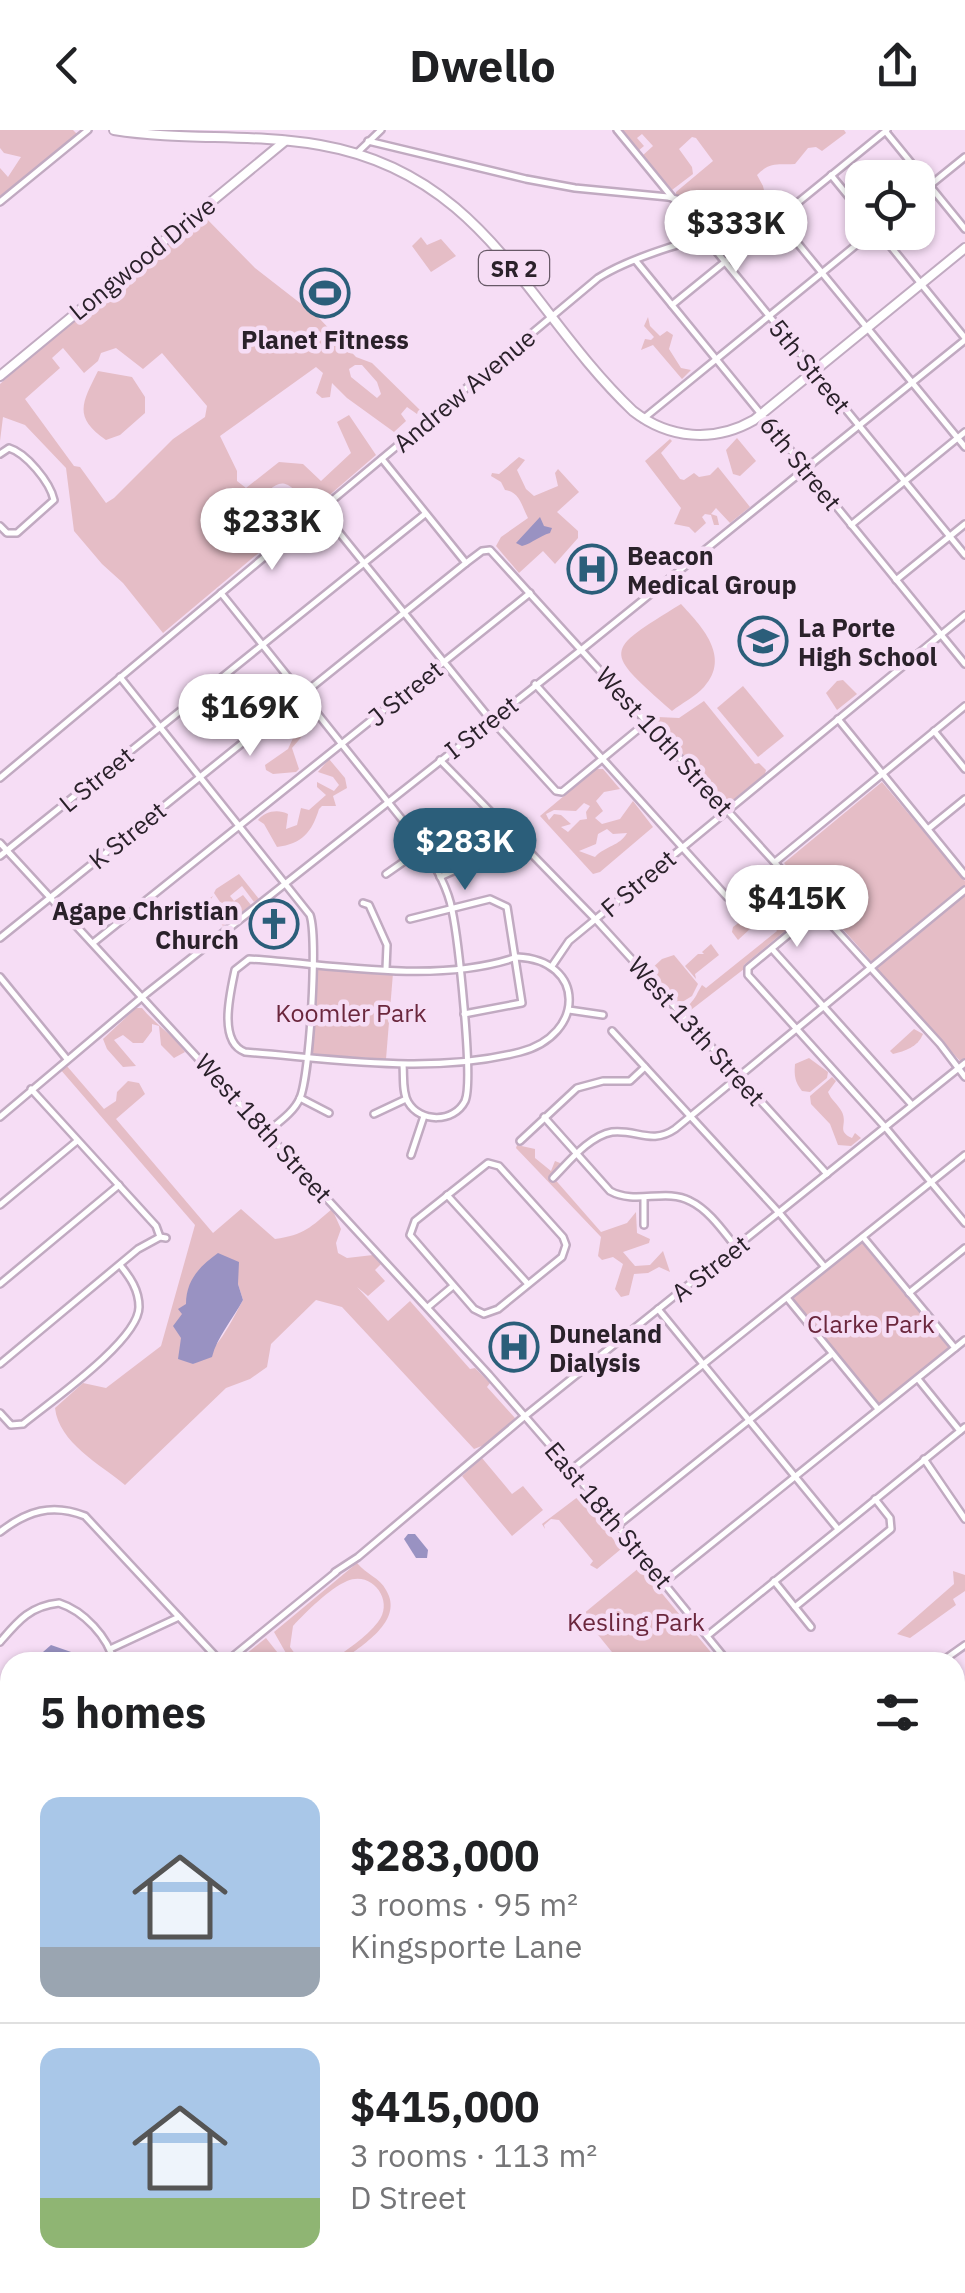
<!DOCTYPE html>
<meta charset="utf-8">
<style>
:root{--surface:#fff;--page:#f6f6f6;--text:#202124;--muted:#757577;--line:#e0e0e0;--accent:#2b5e7a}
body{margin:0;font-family:"IBM Plex Sans",sans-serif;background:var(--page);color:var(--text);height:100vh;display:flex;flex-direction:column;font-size:38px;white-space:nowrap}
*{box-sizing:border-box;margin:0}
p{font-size:32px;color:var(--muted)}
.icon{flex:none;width:55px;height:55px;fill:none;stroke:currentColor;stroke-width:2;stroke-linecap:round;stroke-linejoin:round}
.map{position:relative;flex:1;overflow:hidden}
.sheet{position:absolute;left:0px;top:1522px;width:965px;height:642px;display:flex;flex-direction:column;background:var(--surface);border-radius:30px 30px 0 0;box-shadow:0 2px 8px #0004}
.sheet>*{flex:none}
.tools{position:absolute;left:845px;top:30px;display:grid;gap:20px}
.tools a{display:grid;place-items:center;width:90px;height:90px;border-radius:20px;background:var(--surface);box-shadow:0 2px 8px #0004;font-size:50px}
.price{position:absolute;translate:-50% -85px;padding:0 22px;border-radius:35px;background:#fff;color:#222;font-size:32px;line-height:65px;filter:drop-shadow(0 2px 5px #0008)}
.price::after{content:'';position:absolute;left:50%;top:60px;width:30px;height:22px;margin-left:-15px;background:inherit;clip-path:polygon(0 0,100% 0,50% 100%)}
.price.selected{background:var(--accent);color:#fff}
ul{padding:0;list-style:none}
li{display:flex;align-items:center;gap:30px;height:250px;padding:0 40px}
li+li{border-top:2px solid var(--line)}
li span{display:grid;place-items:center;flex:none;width:280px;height:200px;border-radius:20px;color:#555}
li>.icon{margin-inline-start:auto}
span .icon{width:120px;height:120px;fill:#fffc;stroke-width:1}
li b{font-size:42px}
h2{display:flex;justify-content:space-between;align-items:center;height:120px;padding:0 40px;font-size:42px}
header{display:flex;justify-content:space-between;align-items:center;height:130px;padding:0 40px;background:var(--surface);font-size:45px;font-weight:700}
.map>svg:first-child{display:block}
.green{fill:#e5bdc6;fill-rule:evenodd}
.water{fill:#9992c2}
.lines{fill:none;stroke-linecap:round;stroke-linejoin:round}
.minor-casing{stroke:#c1aac1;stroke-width:10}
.major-casing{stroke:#c1aac1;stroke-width:12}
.minor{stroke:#fff;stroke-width:5}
.major{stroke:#fff;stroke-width:8}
.labels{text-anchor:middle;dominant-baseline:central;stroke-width:9;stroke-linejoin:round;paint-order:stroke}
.shield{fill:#f6ddf5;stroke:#675967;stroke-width:2.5}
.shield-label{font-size:22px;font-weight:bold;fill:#2a212a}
.street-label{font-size:25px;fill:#2a212a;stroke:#f6ddf5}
.poi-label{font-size:25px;font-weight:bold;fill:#2a212a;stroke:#f6ddf5;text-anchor:start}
.park-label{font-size:25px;fill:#6b273d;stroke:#f6ddf5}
</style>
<header><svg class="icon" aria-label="back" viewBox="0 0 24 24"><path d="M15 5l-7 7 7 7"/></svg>Dwello<svg class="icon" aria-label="share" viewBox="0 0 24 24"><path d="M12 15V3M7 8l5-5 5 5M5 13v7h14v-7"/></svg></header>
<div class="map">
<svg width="965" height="2163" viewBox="0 0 965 2163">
<rect width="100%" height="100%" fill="#f6ddf5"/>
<g class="green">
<path d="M0,0H73L78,5L0,66V38L8,47L21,27L4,23L0,18Z"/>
<path d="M619,0H844L846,3L822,21L816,17L808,18L795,34C777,35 771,31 757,45L763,56L768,78L759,84L676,66V62L713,31L696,8L692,7L679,19L692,37L693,44L672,60L642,26L653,16L642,4L637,8L644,16L638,21Z"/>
<path d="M203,85L255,138L318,187L356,227L372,233L421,281L417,284L407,277L401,284L406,291L394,302L347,268L332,253L330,267L322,268L316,263L323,243L316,237L220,306L237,341V351L246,358L279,332L303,334L321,351L351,323L337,292L349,285L376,325L311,381C276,329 278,365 245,373L274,410L163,503L123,453L102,434L74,401L66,338L25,295L3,287L0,311V254L106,160ZM63,218L84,243L98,231L101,223L116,218L143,239L162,223L207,276L205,287L173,309L114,368L106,373L80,337L74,336L25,269L60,238L52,228ZM355,235H362L377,252L381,264L377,268L351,247L349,239Z"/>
<path d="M421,107L427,115L441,109L456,126L431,142L412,116Z"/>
<path d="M648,187L650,196L660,206L667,201L673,205L669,219L681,238L691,240L682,249L653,215L641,220L645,209L651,210L654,207L644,196Z"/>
<path d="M98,241L132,247L145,267V283L120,305L106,310C73,287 82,273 98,241Z"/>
<path d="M737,308L756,331L740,346L733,344L726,320Z"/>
<path d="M670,309L672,311L661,323L680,349L684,350L694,343L699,347L710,345L718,337L750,377L730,393L716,378L711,384L717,386L719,395H714L711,385L705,384L702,387L706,393L695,403L689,397L674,394L681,378L645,331Z"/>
<path d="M519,327L525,330L517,340L526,359L534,366L558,356L555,343L558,339L579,362L557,382L578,401V408L555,434L543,421L519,443L496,416L501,407L528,388C522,377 520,362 505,360L501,352L491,346L492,343L499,344Z"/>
<path d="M681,474C700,495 732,526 704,557C696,566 682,573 672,581C603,520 603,522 681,474Z"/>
<path d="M843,550L857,564L837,580L826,563L837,551Z"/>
<path d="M743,556L784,606L758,627L717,578Z"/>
<path d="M704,571L755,634L759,633L766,640L765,644L728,674L652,592L658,587L679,588Z"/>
<path d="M304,604L292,618L299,639L296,642L273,644L266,640L265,635L288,619L294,606Z"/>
<path d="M329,629L345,648L347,658L333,666L336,676H322L319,679C312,702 302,714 277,717L264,694L258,690C265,681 278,679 288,684L286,699L297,695L301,678L309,680L326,665L317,657V652L334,661L339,655L333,647L318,642Z"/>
<path d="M596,639H603L620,659L604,662L596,671L603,681L595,688L602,694L620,689L633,671L653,697L600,742L593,744L540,686ZM584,673L590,676L586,682L587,689L580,690L568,702L561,697L571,694L561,685L554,684L549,690L546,684L554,680L576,681ZM607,699L613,704L627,703C620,716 605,716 595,727L579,721L596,714L598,704Z"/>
<path d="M882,652L965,751V757L873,833L784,733Z"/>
<path d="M773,739L786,752L763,767L759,763L744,775L745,781H738L737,774L755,759L754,747L762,740Z"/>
<path d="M239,744L259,769L254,772L242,756L230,766L234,771L243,765L251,775L223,796L204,772L213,766L209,772L216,782L223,785L224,778L214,763L216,759Z"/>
<path d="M789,756L811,779L744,835V839L687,883L685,879C698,866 695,866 702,855L706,858L777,801L765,785L738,810L732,802L733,797Z"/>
<path d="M965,764V929L960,931L876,838Z"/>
<path d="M711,814L719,825L695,844L696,849L685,836L698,824H704L702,822Z"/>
<path d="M674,825L698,854L692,866L679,874L649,841L662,829Z"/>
<path d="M317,838L393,843L386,929L311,924Z"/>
<path d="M136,878H142C155,894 172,904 185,922L174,928L161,915L159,896L152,894V901L143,913H133L123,905L114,910L136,936L123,937L107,919L103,909Z"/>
<path d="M914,899L923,904C918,917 905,921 893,924L890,921Z"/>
<path d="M809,928L828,942L827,948L810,962L802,961C795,952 794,946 795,934Z"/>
<path d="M66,935L104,979L116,971L117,962L128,951L139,953L145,964L116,989L213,1103L241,1079L275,1109C304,1105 311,1097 332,1079L341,1099L336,1113L338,1123L347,1128L373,1125L381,1134L375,1140L385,1151L368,1166L357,1157L388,1191L410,1171L470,1239L475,1238L490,1253L487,1257L515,1288L512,1292L487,1314L474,1319L342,1177L316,1170L271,1214L267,1237L250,1249L226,1258L125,1355C100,1334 59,1313 55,1278L83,1253L106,1258L161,1216L195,1095L60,939ZM238,1154L243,1170C231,1192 217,1223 193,1234C180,1216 176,1196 186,1175Z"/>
<path d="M832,947L836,951L828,962C831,970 838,974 842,982C848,995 836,1001 852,1008L855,1003L861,1008L851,1016L838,1015L830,994L811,974L810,966Z"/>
<path d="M517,1015L535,1019V1028L551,1041L555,1031L560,1033L562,1035L552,1046L601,1102L627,1093L636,1082L637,1103L650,1109L649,1113L623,1122L635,1136L650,1135L663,1121L670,1142L659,1137L648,1143L634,1144L629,1165L621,1167L615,1159L623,1134L613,1127L602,1130L598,1126L601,1107L516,1018Z"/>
<path d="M861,1112L949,1218L879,1274L792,1168Z"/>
<path d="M482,1328L512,1364L523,1356L543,1380L512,1406L462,1346Z"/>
<path d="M579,1366L621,1419L597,1439L590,1435L593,1431L559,1390L551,1389L544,1395L545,1399L542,1394Z"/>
<path d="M357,1433C366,1444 380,1448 386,1460C405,1491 361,1516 340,1532H330C346,1520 366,1508 378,1492C395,1471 372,1440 347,1451C329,1459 307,1481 293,1496L290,1517L301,1532H291L274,1502Z"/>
<path d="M640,1437L719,1532H620L582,1485Z"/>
<path d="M953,1441L965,1445V1461L953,1469L956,1475L910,1508L897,1504L954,1454Z"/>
<path d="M266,1508L285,1532H236Z"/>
<path d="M0,1946C16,1967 11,1986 0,2009Z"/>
<path d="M10,2108V2155H75L64,2163H0V2109Z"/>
</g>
<g class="water">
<path d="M540,387L544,396L552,398L550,403C539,406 533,413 522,416L516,413Z"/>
<path d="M218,1123L239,1132L238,1154L243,1170C233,1189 217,1207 212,1227L193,1234L178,1229L181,1208L173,1196L182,1184L178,1179L186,1174C186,1150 200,1136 218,1123Z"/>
<path d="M408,1404H415L428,1420L427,1428H416L404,1409Z"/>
<path d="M51,1515L74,1523V1532H40L43,1522Z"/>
<path d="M10,1569V1636L0,1661V1577Z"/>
<path d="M10,1991V2108L0,2109V2009Z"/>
</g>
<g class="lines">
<g class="minor-casing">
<g id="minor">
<path d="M617,0L965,425"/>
<path d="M886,2L965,99"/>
<path d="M368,11L526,49L575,58L668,67L761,90"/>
<path d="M357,23L381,0"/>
<path d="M831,45L862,83"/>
<path d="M918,65L965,27"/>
<path d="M0,72L88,0"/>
<path d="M777,88L965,317"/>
<path d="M879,102L965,208"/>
<path d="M636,131L965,534"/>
<path d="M672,175L887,0"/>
<path d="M643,289L872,102"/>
<path d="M0,324L9,318C26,323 50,352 54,370L17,403H7L0,396"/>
<path d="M382,329L466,433"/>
<path d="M321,380L486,584L556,661L562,662L647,592"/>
<path d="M851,395L965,302"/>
<path d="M896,450L965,394"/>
<path d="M221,463L424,717C435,736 448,758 452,780C458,808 474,951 465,971C454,993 420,993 408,972C402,962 404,946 403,935"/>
<path d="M120,547L310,785C318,808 310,945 300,968C294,982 279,992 267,1002"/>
<path d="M535,554L727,767"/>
<path d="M838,589L965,745"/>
<path d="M934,601L965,639"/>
<path d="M440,630L597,791L827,1044"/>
<path d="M0,648L598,148C642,120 725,102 777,88"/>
<path d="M928,699L965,669"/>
<path d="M0,713L489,1245L575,1344L728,1532"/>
<path d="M0,726L425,384"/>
<path d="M775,732L965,576"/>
<path d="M386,744L452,698"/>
<path d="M440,747L469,734"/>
<path d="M363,773L369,775L387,815L386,839"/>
<path d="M818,780L748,838V845L885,997L965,1093"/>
<path d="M410,789L490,769L507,777L522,873L464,884"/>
<path d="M0,808L466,433L482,421L490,420L940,914L965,947"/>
<path d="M93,813L530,463"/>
<path d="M772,819L912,975"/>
<path d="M517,827C586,830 586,905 520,922C430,945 336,929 245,922C218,912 230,864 235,840L249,829C332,834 437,855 517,827Z"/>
<path d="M552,836L569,811L965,485"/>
<path d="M0,847L67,929"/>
<path d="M569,880L603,885"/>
<path d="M612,901L782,1086L824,1136"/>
<path d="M31,959L156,1096L160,1107"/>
<path d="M300,968L329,983"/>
<path d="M374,984L406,969"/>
<path d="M0,987L147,863L586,516L965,210"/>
<path d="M544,987L610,1061C635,1075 666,1058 690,1071C709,1080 723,1101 736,1117"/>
<path d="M520,1011L577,958L603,951H630L645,937"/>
<path d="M411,1025L424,986"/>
<path d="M488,1033L499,1036L563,1107L566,1115L562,1127L498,1179L484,1184L474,1179L410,1105L415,1091Z"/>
<path d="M553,1048C569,1032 589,1006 612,1002C636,999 652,1015 675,999L965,760"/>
<path d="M447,1065L528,1154"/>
<path d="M644,1068V1095"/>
<path d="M0,1075L77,1011"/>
<path d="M863,1107L955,1218"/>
<path d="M0,1154L119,1055"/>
<path d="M909,1163L965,1118"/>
<path d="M788,1169L878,1279"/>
<path d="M428,1177L453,1156"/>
<path d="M658,1179L838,1399"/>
<path d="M0,1234L138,1119L160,1107L166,1108"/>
<path d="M918,1249L960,1301"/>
<path d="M0,1283L11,1295L23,1294C50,1272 139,1210 139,1177C139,1160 130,1147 120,1135"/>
<path d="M924,1329L965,1389"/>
<path d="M571,1340L965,1025"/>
<path d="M617,1396L832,1224"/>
<path d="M0,1402C27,1381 52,1373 85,1386L221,1532"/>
<path d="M335,1442L358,1427L525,1286L965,933"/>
<path d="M774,1451L811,1497"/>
<path d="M664,1452L965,1210"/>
<path d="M795,1477L891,1399L890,1388L875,1369"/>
<path d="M707,1506L965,1297"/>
<path d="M0,1512C18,1491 30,1476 59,1473C84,1481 108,1507 114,1532"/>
<path d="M110,1519L179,1487"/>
<path d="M226,1532L336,1442"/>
<path d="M941,1532L965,1515"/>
<path d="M955,1647L965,1641"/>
<path d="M955,1704L965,1712"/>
<path d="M0,1719L10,1711"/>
<path d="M955,1728L965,1721"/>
<path d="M955,1803L965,1815"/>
<path d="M955,1875L965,1867"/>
</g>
</g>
<g class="major-casing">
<g id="major">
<path d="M114,0C182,11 252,3 320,15C486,44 526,179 633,281C669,309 714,313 754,290L965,118"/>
<path d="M0,246L285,11"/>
</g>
</g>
<use href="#minor" class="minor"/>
<use href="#major" class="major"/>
</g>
<defs>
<g id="stadium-ring" transform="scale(2.5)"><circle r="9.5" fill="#f6ddf5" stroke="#2b5e7a" stroke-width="1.5"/><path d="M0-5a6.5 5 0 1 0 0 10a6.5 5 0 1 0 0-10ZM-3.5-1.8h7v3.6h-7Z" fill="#2b5e7a"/></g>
<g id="hospital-ring" transform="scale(2.5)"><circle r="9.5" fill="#f6ddf5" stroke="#2b5e7a" stroke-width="1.5"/><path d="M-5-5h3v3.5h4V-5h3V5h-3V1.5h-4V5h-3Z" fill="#2b5e7a"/></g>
<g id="school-ring" transform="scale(2.5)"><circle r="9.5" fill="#f6ddf5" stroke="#2b5e7a" stroke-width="1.5"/><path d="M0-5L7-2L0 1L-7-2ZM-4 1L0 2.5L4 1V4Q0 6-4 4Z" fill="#2b5e7a"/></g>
<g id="church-ring" transform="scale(2.5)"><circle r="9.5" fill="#f6ddf5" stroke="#2b5e7a" stroke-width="1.5"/><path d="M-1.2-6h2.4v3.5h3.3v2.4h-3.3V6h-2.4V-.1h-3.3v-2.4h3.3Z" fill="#2b5e7a"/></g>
</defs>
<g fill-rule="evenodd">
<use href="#stadium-ring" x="325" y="163"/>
<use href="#hospital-ring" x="592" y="439"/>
<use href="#school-ring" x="763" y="511"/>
<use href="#church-ring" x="274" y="794"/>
<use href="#hospital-ring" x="514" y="1217"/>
</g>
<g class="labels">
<rect class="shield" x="479" y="121" width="70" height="34" rx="8"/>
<g class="shield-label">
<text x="514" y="138">SR 2</text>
</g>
<g class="street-label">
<text transform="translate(142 128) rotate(-39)">Longwood Drive</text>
<text transform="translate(810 236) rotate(51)">5th Street</text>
<text transform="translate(464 260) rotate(-40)">Andrew Avenue</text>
<text transform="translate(801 333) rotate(51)">6th Street</text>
<text transform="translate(405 563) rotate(-39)">J Street</text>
<text transform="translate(481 597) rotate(-38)">I Street</text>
<text transform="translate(665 611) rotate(48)">West 10th Street</text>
<text transform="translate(96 649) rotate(-39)">L Street</text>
<text transform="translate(127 705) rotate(-39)">K Street</text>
<text transform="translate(638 753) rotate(-40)">F Street</text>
<text transform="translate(697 901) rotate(48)">West 13th Street</text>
<text transform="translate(264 998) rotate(48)">West 18th Street</text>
<text transform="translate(710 1138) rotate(-38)">A Street</text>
<text transform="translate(609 1385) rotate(50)">East 18th Street</text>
</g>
<g class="poi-label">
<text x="325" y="209" text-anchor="middle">Planet Fitness</text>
<text x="627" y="425">Beacon<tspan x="627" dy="29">Medical Group</tspan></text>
<text x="798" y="497">La Porte<tspan x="798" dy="29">High School</tspan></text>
<text x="239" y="780" text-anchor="end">Agape Christian<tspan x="239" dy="29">Church</tspan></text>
<text x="549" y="1203">Duneland<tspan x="549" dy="29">Dialysis</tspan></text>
</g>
<g class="park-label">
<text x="351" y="882">Koomler Park</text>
<text x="871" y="1193">Clarke Park</text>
<text x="636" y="1491">Kesling Park</text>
</g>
</g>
</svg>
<div class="tools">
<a><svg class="icon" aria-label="locate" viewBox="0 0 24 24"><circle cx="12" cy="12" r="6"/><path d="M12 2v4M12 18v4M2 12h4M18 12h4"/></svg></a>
</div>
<b class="price" style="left:736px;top:145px">$333K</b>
<b class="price" style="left:272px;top:443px">$233K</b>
<b class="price" style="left:250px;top:629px">$169K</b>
<b class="price selected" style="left:465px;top:763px">$283K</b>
<b class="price" style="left:797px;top:820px">$415K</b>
<section class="sheet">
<h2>5 homes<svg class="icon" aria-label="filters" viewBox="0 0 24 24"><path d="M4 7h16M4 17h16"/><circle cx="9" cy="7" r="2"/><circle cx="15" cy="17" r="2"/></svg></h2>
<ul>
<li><span style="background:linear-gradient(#a9c7e8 75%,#9aa5b1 0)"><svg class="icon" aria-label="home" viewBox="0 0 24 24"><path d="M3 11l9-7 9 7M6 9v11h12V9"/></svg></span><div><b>$283,000</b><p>3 rooms · 95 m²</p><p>Kingsporte Lane</p></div></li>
<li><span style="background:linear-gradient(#a9c7e8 75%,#8fb573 0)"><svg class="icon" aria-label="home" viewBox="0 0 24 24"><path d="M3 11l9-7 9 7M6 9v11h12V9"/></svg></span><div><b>$415,000</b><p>3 rooms · 113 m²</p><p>D Street</p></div></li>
</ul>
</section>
</div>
